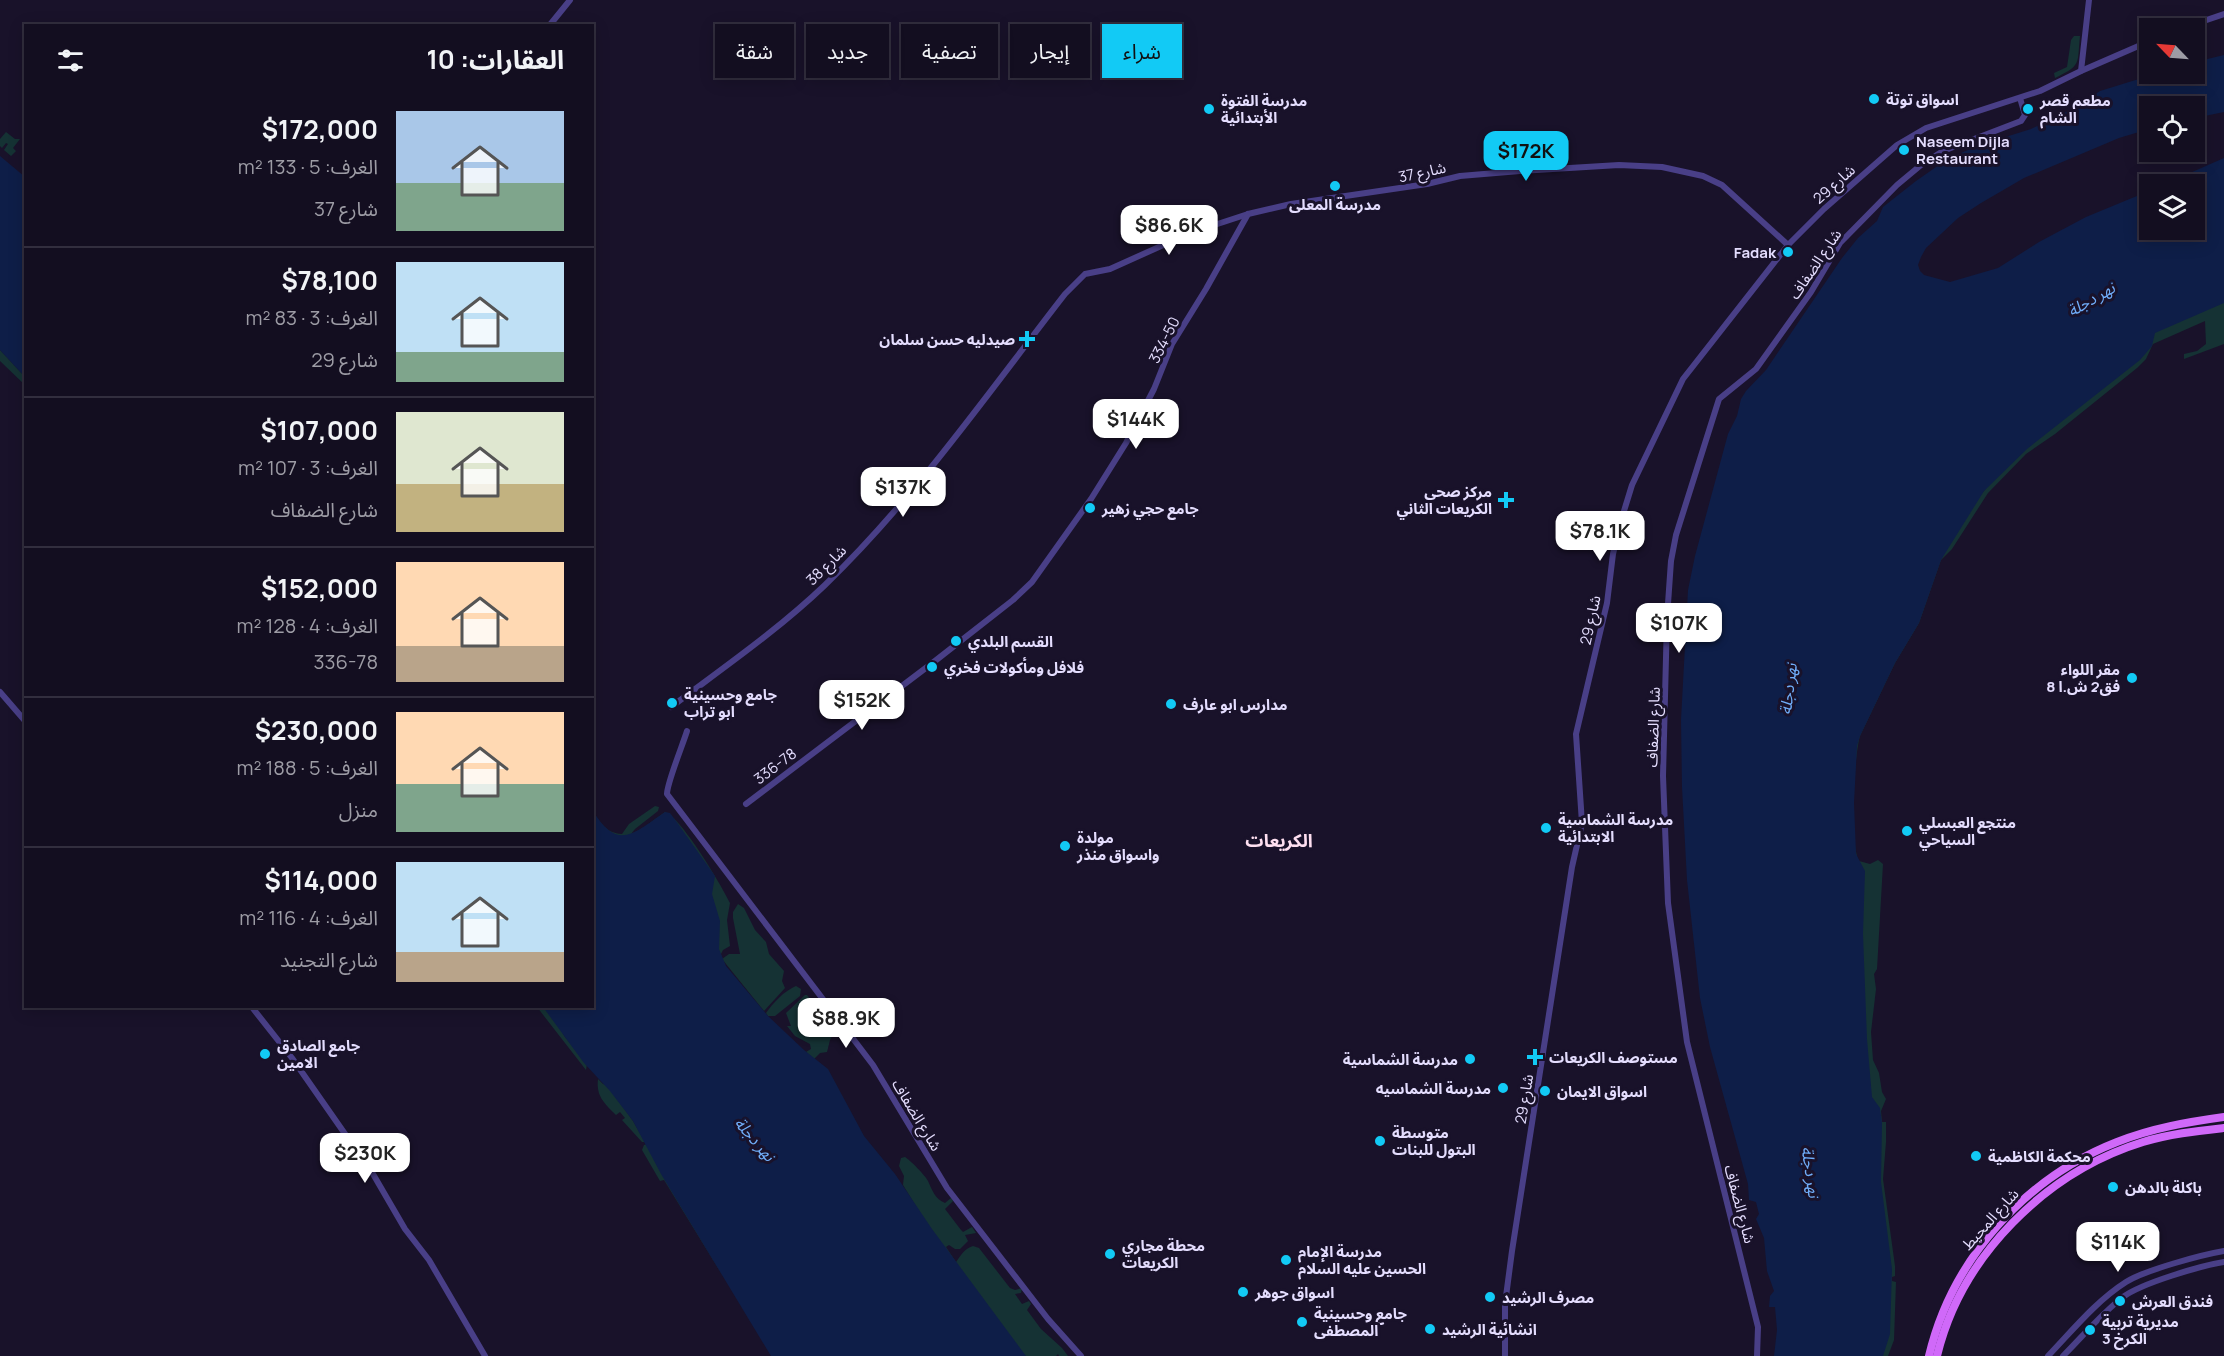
<!DOCTYPE html>
<html lang="ar">
<meta charset="utf-8">
<style>
:root{--surface:#130e20;--page:#1c1729;--text:#f1f3f6;--muted:#9d9ca5;--line:#322e3e;--accent:#12caf5}
body{margin:0;font-family:Manrope,"Noto Sans Arabic",sans-serif;background:var(--page);color:var(--text);direction:rtl;height:100vh;display:flex;flex-direction:column;font-size:22px;white-space:nowrap}
*{box-sizing:border-box;margin:0}
p{font-size:20px;color:var(--muted)}
.icon{flex:none;width:33px;height:33px;fill:none;stroke:currentColor;stroke-width:2;stroke-linecap:round;stroke-linejoin:round}
.map{position:relative;flex:1;overflow:hidden;direction:ltr}
.details{position:absolute;left:24px;top:24px;width:570px;height:984px;display:flex;flex-direction:column;background:var(--surface);border-radius:0px;box-shadow:0 3px 15px #0003,0 0 0 2px var(--line);direction:rtl}
.details>*{flex:none}
.top-card{position:absolute;left:612px;top:24px;width:570px;height:54px;direction:rtl;display:flex;gap:12px}
.needle{width:39px;rotate:295deg}
.tools{position:absolute;left:2139px;top:18px;display:grid;gap:12px}
.tools a{display:grid;place-items:center;width:66px;height:66px;border-radius:0px;background:var(--surface);box-shadow:0 3px 15px #0003,0 0 0 2px var(--line);font-size:30px}
.price{position:absolute;translate:-50% -51px;padding:0 14px;border-radius:12px;background:#fff;color:#222;font-size:20px;line-height:39px;filter:drop-shadow(0 2px 3px #0008)}
.price::after{content:'';position:absolute;left:50%;top:36px;width:18px;height:14px;margin-left:-9px;background:inherit;clip-path:polygon(0 0,100% 0,50% 100%)}
.price.current{background:var(--accent);color:#111}
ul{padding:0;list-style:none}
li{display:flex;align-items:center;gap:18px;height:150px;padding:0 30px}
li+li{border-top:2px solid var(--line)}
li span{display:grid;place-items:center;flex:none;width:168px;height:120px;border-radius:0px;color:#555}
li>.icon{margin-inline-start:auto}
span .icon{width:72px;height:72px;fill:#fffc;stroke-width:1}
li b{font-size:26px}
h2{display:flex;justify-content:space-between;align-items:center;height:72px;padding:0 30px;font-size:26px}
.pill{padding:0 21px;border-radius:0px;background:var(--surface);box-shadow:0 3px 15px #0003,0 0 0 2px var(--line);font-size:21px;line-height:54px}
.pill.current{background:var(--accent);color:#111}
.map>svg:first-child{display:block}
.green{fill:#153234}
.water{fill:#0e1e48}
.lines{fill:none;stroke-linecap:round;stroke-linejoin:round}
.tertiary{stroke:#493f87;stroke-width:6}
.primary{stroke:#d069f9;stroke-width:8}
.poi-dot{fill:#12caf5;stroke:#19122a;stroke-width:2}
.labels{text-anchor:middle;dominant-baseline:central;stroke-width:6;stroke-linejoin:round;paint-order:stroke}
.poi-label{font-size:15px;font-weight:bold;fill:#e4ddfe;stroke:#19122a;text-anchor:start}
.street-label{font-size:15px;fill:#e4ddfe;stroke:#19122a}
.water-label{font-size:16px;font-style:italic;fill:#70adf9;stroke:#19122a}
.quarter-label{font-size:18px;font-weight:bold;fill:#fedff0;stroke:#19122a}
</style>
<div class="map">
<svg width="2224" height="1356" viewBox="0 0 2224 1356">
<rect width="100%" height="100%" fill="#19122a"/>
<g class="green">
<path d="M2074,36H2080C2077,64 2082,65 2055,78L2054,73L2067,67L2071,40Z"/>
<path d="M6,132L15,139H20L13,148L16,151L11,156L4,150L8,144L6,143L2,148L0,146V139Z"/>
<path d="M2224,296V344L2184,359V354L2197,351L2206,344L2205,321L2153,344L2146,359L2137,368L2055,434L2026,454L1988,493L1952,549L1941,560L1919,623L1895,663L1860,736C1854,757 1849,843 1859,861L1870,864L1878,860L1883,864L1877,969L1874,974L1876,989L1871,1032L1873,1060L1879,1073L1882,1092L1886,1099L1881,1111L1882,1122H1886V1142L1883,1179L1895,1266V1276L1892,1277V1281L1896,1282L1894,1340L1888,1356H1879L1870,1106C1872,1086 1869,1069 1864,1050L1849,806L1852,745L1933,554L2000,471L2134,342Z"/>
<path d="M0,350L25,377V385L0,361Z"/>
<path d="M655,806L659,807L658,811L635,829L631,834L643,828L665,812C681,817 722,886 730,903L727,920L730,946L723,950L721,954L722,959L729,954H740L733,918V912L738,904L744,908L755,930L766,942L769,954L784,971L782,981L785,988L764,1011L722,959L627,871L592,811C601,823 606,833 622,834L629,824Z"/>
<path d="M796,986L801,989L800,996L775,1016H768L766,1013C773,1003 784,991 796,986Z"/>
<path d="M805,995H807L835,1031L830,1040L827,1052L820,1053L814,1059L806,1052L811,1049L810,1044L795,1036L787,1026H791L786,1013Z"/>
<path d="M537,1007H547L565,1037L587,1064L586,1070Z"/>
<path d="M598,1079L603,1084L607,1085L633,1121L645,1142H642L622,1120L625,1118L620,1112L616,1115C604,1103 596,1096 598,1079Z"/>
<path d="M648,1144L658,1167L724,1278L664,1180L660,1181L642,1150L644,1145Z"/>
<path d="M905,1157C910,1160 925,1175 928,1181C932,1190 935,1199 945,1203L951,1198L953,1201L945,1209L961,1230L963,1232L972,1227L976,1233L965,1235L968,1241L960,1249H955L949,1245L946,1247L956,1262C961,1255 964,1249 973,1246L979,1248L1010,1288L1015,1290L1022,1288L1021,1293L1015,1294L1022,1304L1029,1301L1031,1304L1027,1310L1041,1329L1062,1348L1068,1356H1059L1058,1354L1056,1356H1019L940,1246L903,1185L904,1176L899,1166L901,1158Z"/>
</g>
<g class="water">
<path d="M2224,55V112L2195,118L2194,106H2150L2149,129L2119,138L2024,178L1981,203L1958,218L1926,248L1921,257L1918,265L1920,271L1924,275L1950,282L1998,268L2039,242L2086,217L2149,191L2150,230H2194V184H2165L2224,158V303L2155,333L2152,346L2140,360L2027,449L1984,491L1941,560L1919,623L1895,663L1860,736L1857,746L1854,803L1856,854L1865,871L1863,934L1867,1039L1872,1097L1880,1108L1882,1123L1881,1182L1892,1269L1890,1334L1883,1356H1774L1777,1330L1775,1307H1769L1770,1296L1774,1291L1767,1271L1764,1238L1756,1219L1759,1214L1756,1202L1749,1200L1748,1184L1710,1047L1700,998L1687,880L1682,787L1681,720L1688,590L1695,556L1728,434L1737,416L1741,399L1746,391L1766,370L1842,258L1858,238L1877,221L1883,207L1916,181L1949,158L1980,145L2031,129L2072,109L2100,91L2155,74H2194L2195,62Z"/>
<path d="M0,156L25,177V377L0,350Z"/>
<path d="M593,811C618,852 634,833 665,812L670,813L676,821L715,876L712,894L720,921L719,949L726,966L768,1016L804,1050L828,1069L864,1136L895,1174L932,1229L1026,1356H771L661,1174L633,1121L610,1091L584,1063L543,1007L592,1006Z"/>
</g>
<g class="lines">
<g class="tertiary">
<path d="M549,26L570,0"/>
<path d="M2183,28L2224,14"/>
<path d="M2081,71L2089,0"/>
<path d="M0,692L26,722"/>
<path d="M671,707C723,668 778,630 825,585C915,498 988,393 1065,294L1085,274L1110,269L1190,233L1248,214L1291,204L1427,184L1460,176L1520,171L1619,165L1662,167L1703,176L1722,185L1788,245"/>
<path d="M687,731C683,744 667,783 667,794L873,1065L947,1188L1048,1319L1081,1356"/>
<path d="M746,804L935,661L1013,600L1032,582L1091,499L1126,443L1154,389L1172,344L1206,289L1248,214"/>
<path d="M251,1006L292,1058L373,1174L405,1229L429,1260L485,1356"/>
<path d="M1505,1356V1304L1512,1251L1572,867L1582,823L1576,734L1607,603L1613,554L1620,524L1632,485L1683,379L1788,245L1824,209L1897,145L1926,128L2040,91L2081,71L2150,41"/>
<path d="M1757,1356L1758,1327L1687,1042L1668,903L1663,776L1667,618L1671,561L1676,535L1719,399L1756,369L1811,292L1840,243L1897,185L1921,165L1943,151L2021,121L2025,115L2020,98"/>
<path d="M2048,1356C2072,1331 2096,1301 2126,1282C2145,1270 2201,1255 2224,1251"/>
<path d="M2063,1356C2083,1336 2101,1314 2123,1297C2142,1283 2200,1266 2224,1262"/>
</g>
<g class="primary">
<path d="M1929,1356C1952,1259 2025,1178 2117,1142C2152,1128 2188,1122 2224,1117"/>
<path d="M1937,1356C1961,1256 2046,1172 2143,1142C2169,1134 2197,1131 2224,1128"/>
</g>
</g>
<g class="poi-dot">
<circle cx="1874" cy="99" r="6"/>
<circle cx="1209" cy="109" r="6"/>
<circle cx="2028" cy="109" r="6"/>
<circle cx="1904" cy="150" r="6"/>
<circle cx="1335" cy="186" r="6"/>
<circle cx="1788" cy="252" r="6"/>
<path d="M1024 330h6v6h6v6h-6v6h-6v-6h-6v-6h6z"/>
<path d="M1503 491h6v6h6v6h-6v6h-6v-6h-6v-6h6z"/>
<circle cx="1090" cy="508" r="6"/>
<circle cx="956" cy="641" r="6"/>
<circle cx="932" cy="667" r="6"/>
<circle cx="2132" cy="678" r="6"/>
<circle cx="672" cy="703" r="6"/>
<circle cx="1171" cy="704" r="6"/>
<circle cx="1546" cy="828" r="6"/>
<circle cx="1907" cy="831" r="6"/>
<circle cx="1065" cy="846" r="6"/>
<circle cx="265" cy="1054" r="6"/>
<path d="M1532 1048h6v6h6v6h-6v6h-6v-6h-6v-6h6z"/>
<circle cx="1470" cy="1059" r="6"/>
<circle cx="1503" cy="1088" r="6"/>
<circle cx="1545" cy="1091" r="6"/>
<circle cx="1380" cy="1141" r="6"/>
<circle cx="1976" cy="1156" r="6"/>
<circle cx="2113" cy="1187" r="6"/>
<circle cx="1110" cy="1254" r="6"/>
<circle cx="1286" cy="1260" r="6"/>
<circle cx="1243" cy="1292" r="6"/>
<circle cx="1490" cy="1297" r="6"/>
<circle cx="2120" cy="1301" r="6"/>
<circle cx="1302" cy="1322" r="6"/>
<circle cx="1430" cy="1329" r="6"/>
<circle cx="2090" cy="1330" r="6"/>
</g>
<g class="labels">
<g class="poi-label">
<text x="1886" y="99">اسواق توتة</text>
<text x="1221" y="100">مدرسة الفتوة<tspan x="1221" dy="17">الأبتدائية</tspan></text>
<text x="2040" y="100">مطعم قصر<tspan x="2040" dy="17">الشام</tspan></text>
<text x="1916" y="141">Naseem Dijla<tspan x="1916" dy="17">Restaurant</tspan></text>
<text x="1335" y="204" text-anchor="middle">مدرسة المعلى</text>
<text x="1776" y="252" text-anchor="end">Fadak</text>
<text x="1015" y="339" text-anchor="end">صيدليه حسن سلمان</text>
<text x="1492" y="491" text-anchor="end">مركز صحي<tspan x="1492" dy="17">الكريعات الثاني</tspan></text>
<text x="1102" y="508">جامع حجي زهير</text>
<text x="968" y="641">القسم البلدي</text>
<text x="944" y="667">فلافل ومأكولات فخري</text>
<text x="2120" y="669" text-anchor="end">مقر اللواء<tspan x="2120" dy="17">8 فق2 ش.ا</tspan></text>
<text x="684" y="694">جامع وحسينية<tspan x="684" dy="17">ابو تراب</tspan></text>
<text x="1183" y="704">مدارس ابو عارف</text>
<text x="1558" y="819">مدرسة الشماسية<tspan x="1558" dy="17">الابتدائية</tspan></text>
<text x="1919" y="822">منتجع العبسلي<tspan x="1919" dy="17">السياحي</tspan></text>
<text x="1077" y="837">مولدة<tspan x="1077" dy="17">واسواق منذر</tspan></text>
<text x="277" y="1045">جامع الصادق<tspan x="277" dy="17">الامين</tspan></text>
<text x="1549" y="1057">مستوصف الكريعات</text>
<text x="1458" y="1059" text-anchor="end">مدرسة الشماسية</text>
<text x="1491" y="1088" text-anchor="end">مدرسة الشماسيه</text>
<text x="1557" y="1091">اسواق الايمان</text>
<text x="1392" y="1132">متوسطة<tspan x="1392" dy="17">البتول للبنات</tspan></text>
<text x="1988" y="1156">محكمة الكاظمية</text>
<text x="2125" y="1187">باكلة بالدهن</text>
<text x="1122" y="1245">محطة مجاري<tspan x="1122" dy="17">الكريعات</tspan></text>
<text x="1298" y="1251">مدرسة الإمام<tspan x="1298" dy="17">الحسين عليه السلام</tspan></text>
<text x="1255" y="1292">اسواق جوهر</text>
<text x="1502" y="1297">مصرف الرشيد</text>
<text x="2132" y="1301">فندق العرش</text>
<text x="1314" y="1313">جامع وحسينية<tspan x="1314" dy="17">المصطفى</tspan></text>
<text x="2102" y="1321">مديرية تربية<tspan x="2102" dy="17">الكرخ 3</tspan></text>
<text x="1442" y="1329">انشائية الرشيد</text>
</g>
<g class="street-label">
<text transform="translate(1422 172) rotate(-12)">شارع 37</text>
<text transform="translate(1834 184) rotate(-42)">شارع 29</text>
<text transform="translate(1815 264) rotate(-56)">شارع الضفاف</text>
<text transform="translate(1164 340) rotate(-63)">334-50</text>
<text transform="translate(826 565) rotate(-45)">شارع 38</text>
<text transform="translate(1590 620) rotate(-78)">شارع 29</text>
<text transform="translate(1653 727) rotate(-88)">شارع الضفاف</text>
<text transform="translate(775 766) rotate(-37)">336-78</text>
<text transform="translate(1524 1099) rotate(-81)">شارع 29</text>
<text transform="translate(917 1115) rotate(59)">شارع الضفاف</text>
<text transform="translate(1740 1204) rotate(75)">شارع الضفاف</text>
<text transform="translate(1990 1219) rotate(-48)">شارع المحيط</text>
</g>
<g class="water-label">
<text transform="translate(2091 299) rotate(-30)">نهر دجلة</text>
<text transform="translate(1788 689) rotate(-83)">نهر دجلة</text>
<text transform="translate(755 1139) rotate(49)">نهر دجلة</text>
<text transform="translate(1811 1172) rotate(82)">نهر دجلة</text>
</g>
<g class="quarter-label">
<text x="1279" y="840">الكريعات</text>
</g>
</g>
</svg>
<div class="tools">
<a><svg class="needle" viewBox="-14 -14 28 28"><path d="M0-13l5 13h-10z" fill="#e53935"/><path d="M0 13l5-13h-10z" fill="#9d9ca5"/></svg></a>
<a><svg class="icon" aria-label="locate" viewBox="0 0 24 24"><circle cx="12" cy="12" r="6"/><path d="M12 2v4M12 18v4M2 12h4M18 12h4"/></svg></a>
<a><svg class="icon" aria-label="layers" viewBox="0 0 24 24"><path d="M12 4l9 5-9 5-9-5zM3 14l9 5 9-5"/></svg></a>
</div>
<b class="price current" style="left:1526px;top:182px">$172K</b>
<b class="price" style="left:1169px;top:256px">$86.6K</b>
<b class="price" style="left:1136px;top:450px">$144K</b>
<b class="price" style="left:903px;top:518px">$137K</b>
<b class="price" style="left:1600px;top:562px">$78.1K</b>
<b class="price" style="left:1679px;top:654px">$107K</b>
<b class="price" style="left:862px;top:731px">$152K</b>
<b class="price" style="left:846px;top:1049px">$88.9K</b>
<b class="price" style="left:365px;top:1184px">$230K</b>
<b class="price" style="left:2118px;top:1273px">$114K</b>
<div class="top-card">
<a class="pill current">شراء</a>
<a class="pill">إيجار</a>
<a class="pill">تصفية</a>
<a class="pill">جديد</a>
<a class="pill">شقة</a>
</div>
<section class="details">
<h2>العقارات: 10<svg class="icon" aria-label="filters" viewBox="0 0 24 24"><path d="M4 7h16M4 17h16"/><circle cx="9" cy="7" r="2"/><circle cx="15" cy="17" r="2"/></svg></h2>
<ul>
<li><span style="background:linear-gradient(#a9c7e8 60%,#7fa58c 0)"><svg class="icon" aria-label="home" viewBox="0 0 24 24"><path d="M3 11l9-7 9 7M6 9v11h12V9"/></svg></span><div><b>$172,000</b><p>الغرف: 5 · 133 m²</p><p>شارع 37</p></div></li>
<li><span style="background:linear-gradient(#bfe0f5 75%,#7fa58c 0)"><svg class="icon" aria-label="home" viewBox="0 0 24 24"><path d="M3 11l9-7 9 7M6 9v11h12V9"/></svg></span><div><b>$78,100</b><p>الغرف: 3 · 83 m²</p><p>شارع 29</p></div></li>
<li><span style="background:linear-gradient(#dfe7d0 60%,#c2b280 0)"><svg class="icon" aria-label="home" viewBox="0 0 24 24"><path d="M3 11l9-7 9 7M6 9v11h12V9"/></svg></span><div><b>$107,000</b><p>الغرف: 3 · 107 m²</p><p>شارع الضفاف</p></div></li>
<li><span style="background:linear-gradient(#ffd9b3 70%,#b9a48a 0)"><svg class="icon" aria-label="home" viewBox="0 0 24 24"><path d="M3 11l9-7 9 7M6 9v11h12V9"/></svg></span><div><b>$152,000</b><p>الغرف: 4 · 128 m²</p><p>336-78</p></div></li>
<li><span style="background:linear-gradient(#ffd9b3 60%,#7fa58c 0)"><svg class="icon" aria-label="home" viewBox="0 0 24 24"><path d="M3 11l9-7 9 7M6 9v11h12V9"/></svg></span><div><b>$230,000</b><p>الغرف: 5 · 188 m²</p><p>منزل</p></div></li>
<li><span style="background:linear-gradient(#bfe0f5 75%,#b9a48a 0)"><svg class="icon" aria-label="home" viewBox="0 0 24 24"><path d="M3 11l9-7 9 7M6 9v11h12V9"/></svg></span><div><b>$114,000</b><p>الغرف: 4 · 116 m²</p><p>شارع التجنيد</p></div></li>
</ul>
</section>
</div>
